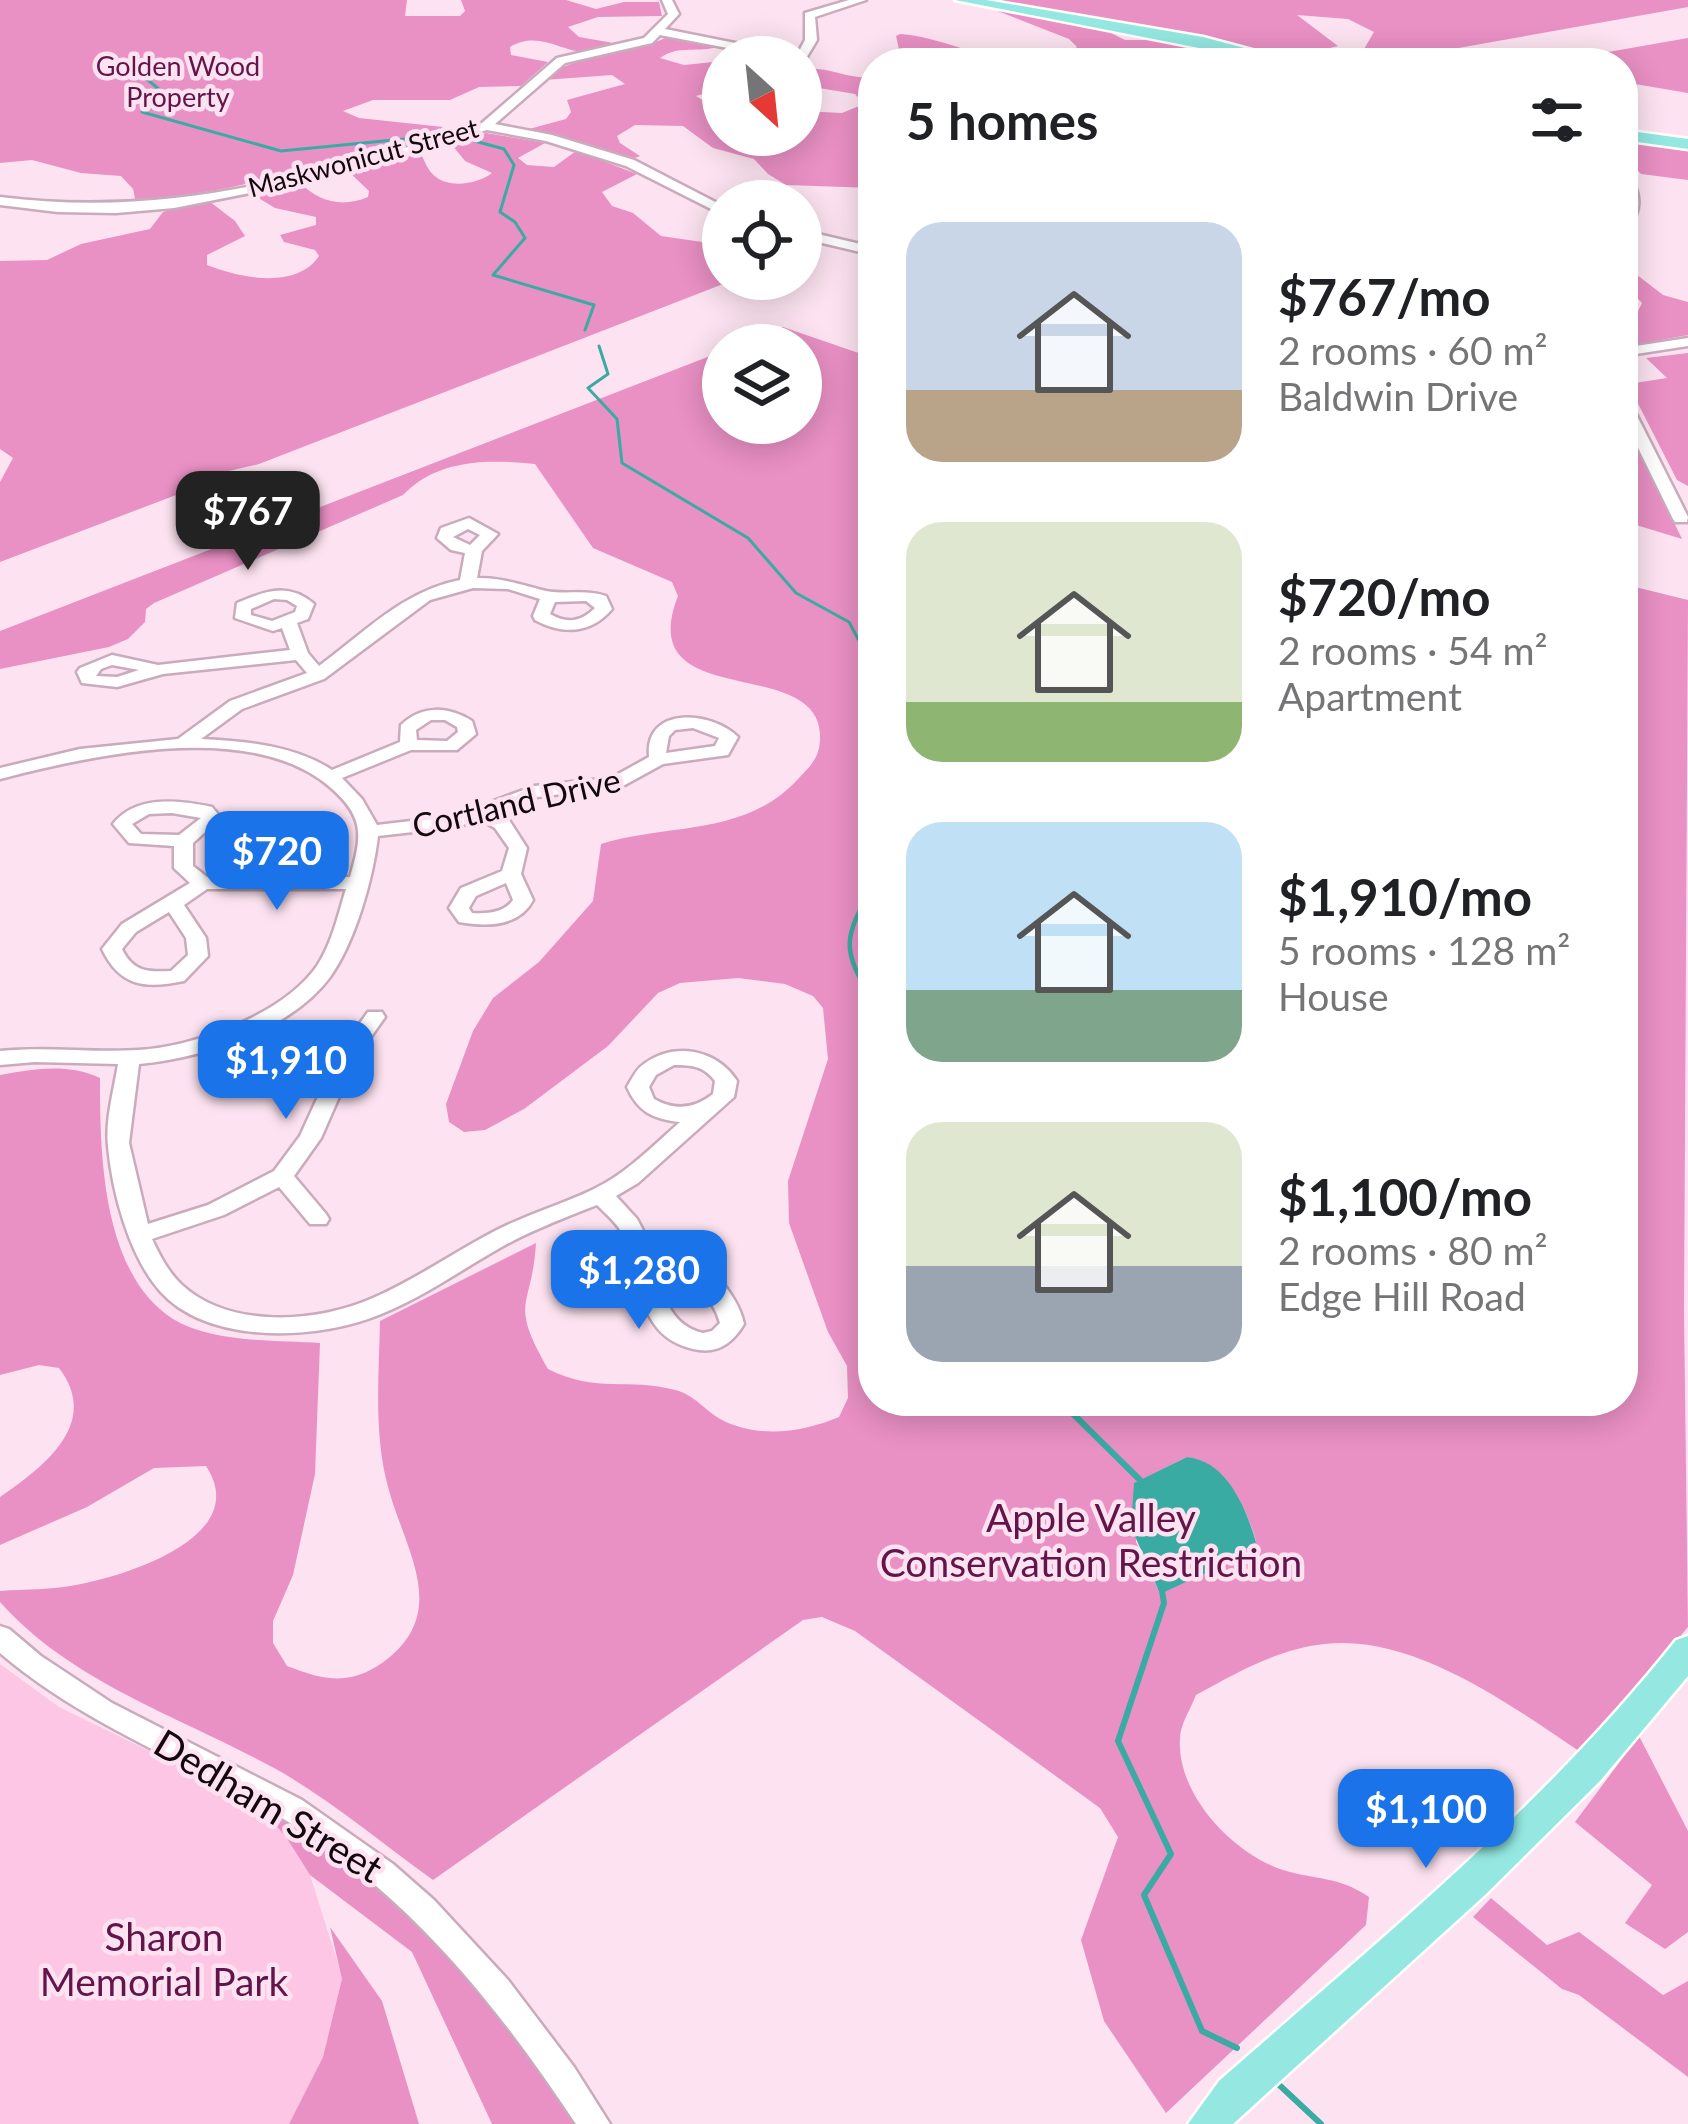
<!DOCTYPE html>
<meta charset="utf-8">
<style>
:root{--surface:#fff;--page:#f2f2f2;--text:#202124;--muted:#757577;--accent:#1a73e8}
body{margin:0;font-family:Lato,sans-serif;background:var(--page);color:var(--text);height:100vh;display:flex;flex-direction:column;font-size:45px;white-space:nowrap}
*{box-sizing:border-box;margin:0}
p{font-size:39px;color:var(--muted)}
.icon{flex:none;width:66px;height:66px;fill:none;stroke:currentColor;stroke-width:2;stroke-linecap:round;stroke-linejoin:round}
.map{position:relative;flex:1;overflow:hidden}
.details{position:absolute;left:858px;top:48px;width:780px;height:1368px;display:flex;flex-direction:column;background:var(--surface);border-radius:48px;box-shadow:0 6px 30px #0003}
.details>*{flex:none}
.needle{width:78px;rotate:153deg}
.fabs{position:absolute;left:702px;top:36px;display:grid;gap:24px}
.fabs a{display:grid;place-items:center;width:120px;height:120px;border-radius:50%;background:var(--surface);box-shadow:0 6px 30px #0003;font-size:60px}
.price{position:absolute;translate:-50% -102px;padding:0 27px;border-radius:24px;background:var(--accent);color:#fff;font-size:39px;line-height:78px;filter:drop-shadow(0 3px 6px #0008)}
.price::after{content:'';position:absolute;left:50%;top:72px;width:36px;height:27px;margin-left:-18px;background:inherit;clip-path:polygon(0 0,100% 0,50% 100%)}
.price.selected{background:#222;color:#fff}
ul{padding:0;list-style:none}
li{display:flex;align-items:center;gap:36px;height:300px;padding:0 48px}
li span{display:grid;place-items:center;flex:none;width:336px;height:240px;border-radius:36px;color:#555}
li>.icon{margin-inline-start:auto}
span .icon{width:144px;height:144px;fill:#fffc;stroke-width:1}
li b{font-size:51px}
h2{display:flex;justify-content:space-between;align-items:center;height:144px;padding:0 48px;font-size:51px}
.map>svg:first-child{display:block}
.green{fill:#fec6e5}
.forest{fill:#e990c4;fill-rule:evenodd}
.water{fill:#3aaba2}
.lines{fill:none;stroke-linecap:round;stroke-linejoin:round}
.stream-far2{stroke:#3aaba2;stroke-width:3}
.stream-far1{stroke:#3aaba2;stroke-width:4.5}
.stream{stroke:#3aaba2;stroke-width:6}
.minor-casing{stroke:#caabbc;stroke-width:5}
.major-casing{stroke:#fff;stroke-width:5}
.minor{fill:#fff;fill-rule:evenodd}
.major{fill:#94e8e1;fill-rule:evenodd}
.labels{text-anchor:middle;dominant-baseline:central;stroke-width:9;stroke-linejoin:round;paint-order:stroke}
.far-park-label{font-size:27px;fill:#63154a;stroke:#fde3f1}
.far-street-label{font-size:27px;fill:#12080e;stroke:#fde3f1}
.street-label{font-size:33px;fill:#12080e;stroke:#fde3f1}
.near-park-label{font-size:39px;fill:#63154a;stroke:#fde3f1}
.near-street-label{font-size:39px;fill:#12080e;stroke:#fde3f1}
</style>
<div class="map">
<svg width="1688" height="2124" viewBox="0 0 1688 2124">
<rect width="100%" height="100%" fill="#fde3f1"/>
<path class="green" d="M0,1664L59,1707L256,1803L286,1837L310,1875L343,1979L323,2057L289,2124H0Z"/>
<g class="forest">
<path d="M0,0H407L405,16H460L465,11L461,0H566L596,9L624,2H659L662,16L598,17L568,27L579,37L625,45C613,47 599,51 586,52C560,52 539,30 510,47L511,55L548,62L521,86L479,87L450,100H373L343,111L359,118L443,127L423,142L228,188L136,203L133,189L121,176L81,173L32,160L0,163Z"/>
<path d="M979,0H1688V7L1374,63H1306L1298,61L1364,49L1374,32L1348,19L1297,15L1338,46L1289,58L1215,39Z"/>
<path d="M995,10L1099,27L1125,40H1166L1277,63H896L900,54L896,36L900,34C960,38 1018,85 1077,47L1069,39Z"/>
<path d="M669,36L719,46C699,54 679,44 660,58L684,65L723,61V88L696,96L723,113V135H801V111L842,113L864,104L855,94L813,87L801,70C826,64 846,80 873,77V188L786,185L768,174L754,159L713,148L683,126L635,125L617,136L620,143L640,156L632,159L529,129L566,119L571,112L567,100L625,84L612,75L544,80C580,49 628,58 669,36Z"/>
<path d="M1688,38V93L1623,82V63H1545Z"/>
<path d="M486,133L545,143L518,158L527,165L554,167L576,151L637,174L602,192L612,206L633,213L661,236L723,245V279H736L259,464L224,472L205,484L0,562V482L13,458L0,449V261L47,260L81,244L150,229L163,212L209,201L235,221L245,236L207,255V265C240,278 296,290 319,256L315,250L284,242L280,235L316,225V217L275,208L252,194L299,182C319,202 342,208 368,197L369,191L348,171L420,153C425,160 427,171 436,177C451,189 480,183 492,173L465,161L452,145Z"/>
<path d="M1623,141L1688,148V180L1641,174L1623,155Z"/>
<path d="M1623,264L1663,295L1688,302V335L1623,347V316L1638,311L1642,303L1623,283Z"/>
<path d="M783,327L873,358V1401H1623V584L1688,600L1684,1311L1688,1627L1582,1753C1512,1706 1413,1633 1324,1644C1278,1649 1236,1673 1196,1695C1191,1708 1180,1725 1180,1738C1176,1794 1233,1854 1283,1870C1316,1880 1338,1876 1369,1897L1366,1925L1166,2113L1104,2021L1081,1940L1118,1837L1100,1808L855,1631L822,1617L803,1620L433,1880C381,1843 330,1799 274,1768C181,1717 72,1683 0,1602V1591C25,1589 52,1590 76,1585C125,1576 253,1537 206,1466L154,1468L87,1507L0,1545V1497C45,1466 101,1423 59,1368L39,1365L0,1375V1075C35,1069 67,1063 100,1078C100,1151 101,1273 173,1319C212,1343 275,1340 320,1343L315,1474L293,1575L273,1621V1643L287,1666C323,1680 349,1686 382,1663C455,1611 401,1546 386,1479C374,1428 379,1372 380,1321L536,1243C532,1310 508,1299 548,1369C597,1394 628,1377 675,1390C695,1395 705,1411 722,1420C760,1439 803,1432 839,1417L848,1398L847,1366L828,1332L789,1223L788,1181L828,1059L823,1008L813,996L785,984L738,978L680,983L658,993L608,1046L524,1109L485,1130L464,1132L449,1122L446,1104L473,1031L493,998L539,962L593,901L601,844C669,823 745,837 798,779C810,766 819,759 820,740C825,651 631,716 678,596L672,582L593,548L535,464C488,459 437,459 403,495L154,603L146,609L145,622L128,639L109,647L0,669V631L723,351V423H801V345H737ZM1187,1457C1226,1462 1246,1507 1256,1541L1160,1594L1136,1542L1135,1483Z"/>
<path d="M1688,353V486L1677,480L1628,384L1667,378L1646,358Z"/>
<path d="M1623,416L1625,421L1682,539L1623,521Z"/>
<path d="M1639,1736L1688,1831V1932L1665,1949L1625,1923L1652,1885L1575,1822Z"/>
<path d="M256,1803L359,1860L429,1917L587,2124H492L412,1952L310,1875L286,1837Z"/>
<path d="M1491,1898L1547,1945L1579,1932L1663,1995L1688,1981V2077L1579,1995L1562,1989L1473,1917Z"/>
<path d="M330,1927L382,2001L419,2124H289L323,2057L342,1979Z"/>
</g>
<path class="water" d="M1187,1457C1227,1461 1246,1508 1256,1542L1214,1569L1160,1594L1131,1527L1134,1483Z"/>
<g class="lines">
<g class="stream-far2">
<path d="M143,76L171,99L142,112L281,151L435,136"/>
<path d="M471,140L504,149L514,165L500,212L515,222L525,238L493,275L594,305L585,330"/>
<path d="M599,346L608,374L588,388L617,419L622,463L748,538L796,593L849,622L873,667"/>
</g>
<path class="stream-far1" d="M873,886C844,938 840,948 873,1000"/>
<g class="stream">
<path d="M1060,1401L1142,1482"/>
<path d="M1162,1591L1164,1603L1118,1741L1171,1854L1144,1895L1202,2031L1237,2048"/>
<path d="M1275,2081L1321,2124"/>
</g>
<g class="minor-casing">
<g id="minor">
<path d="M662,0H672L679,14L665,29L745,45L765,57H751L738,50L660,35L652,43L565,63L495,124L552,135L634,160L723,206V215L626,166L546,141L487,130L296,184L174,208L116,213L58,212L0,205V197C167,218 299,178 457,133L482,123L557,58L644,38L668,14Z"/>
<path d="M849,0H866L815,17L817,40L805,60L801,61V57H796L805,40V13Z"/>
<path d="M1623,172C1642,187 1645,215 1623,229L1626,201Z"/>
<path d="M801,230L873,247V255L801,238Z"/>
<path d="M1688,338V346L1623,356V348Z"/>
<path d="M1623,398L1630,402L1688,517L1687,522H1675L1673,519L1623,417Z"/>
<path d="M469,518L498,534L482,551L477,578C505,578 520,585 546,591C567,595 585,589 606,596L612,609C591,634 563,635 535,620L533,616L540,599L508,589L473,588L430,600L324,679L242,709L201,739C244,741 294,745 332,770L400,742L401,725C422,705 448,706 472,721L476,734L457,750H411L342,778L362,799L377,825L454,816L534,786L611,778L649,757C644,705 712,711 738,737L728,755L663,764L621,787L537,797L496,813L509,820L527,848L521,874L533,900C519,927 486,927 459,922L449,908L461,888L502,871L509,848L495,828L480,819L457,827L378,836C373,879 355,942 330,977C290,1031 203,1058 139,1064L129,1143L148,1224L208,1205L274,1171L300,1136L336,1057L368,1012H382L385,1017L356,1058L321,1138L294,1176L326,1214L329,1219L326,1224H310L279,1187L224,1215L152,1239C160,1256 168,1272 182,1285C230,1329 317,1323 373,1298C415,1280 453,1253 493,1232C525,1215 561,1205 594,1189C627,1173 653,1146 680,1122C653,1119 638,1112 627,1087C632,1079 636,1069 644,1064C675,1041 717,1050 737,1081L734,1097L638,1183L616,1196L637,1219L648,1240C687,1241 736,1285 744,1324C734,1341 720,1353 699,1350C634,1339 644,1279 622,1233C616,1222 606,1214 597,1205C566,1217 535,1229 505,1245C460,1270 417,1302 368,1319C308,1340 206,1343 160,1291C129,1256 112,1191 108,1146C105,1120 114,1090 118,1064L35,1062L0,1065V1051C46,1046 92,1053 138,1050C195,1047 284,1014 317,966C332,943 338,915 346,889H207L184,905L206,938L208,956L184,981C146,989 120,987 102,949L122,924L190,883L174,868V846L129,843L113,824C136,795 178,800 212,807L221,818L193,843V866L207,877H350C362,836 365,817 330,787C251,719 92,755 0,779V768L80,749L178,739L230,701L307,673L296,660L163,674L117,687L82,683L77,672L80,668L112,655L158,665L290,650L282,628L273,631L235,618L237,603C266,591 288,582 314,604L308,619L297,623L308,653L319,666C364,633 403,591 460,580L465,553L451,550L437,538L441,528ZM468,529L480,535L470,545L453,537ZM274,599L287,600L297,606L295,612L272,621L251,615V609ZM586,601L595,608C581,622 567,624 550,614L555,602ZM112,665L139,670L117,677L96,676L101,669ZM431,720H445L457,727L458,732L447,741L417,740L416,730ZM693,728L719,738L715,746L666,753L669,736L675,730ZM172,813L201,818L179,835L141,834L132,824L149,814ZM506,883L513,900C504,913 487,914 472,913L469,908L476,896ZM169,912L186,938L188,955L171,971C148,972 133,972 122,949L136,932ZM674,1065C692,1065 704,1066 715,1081L713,1094C694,1109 675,1111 654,1099L649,1087L656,1075ZM652,1256C681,1262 713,1296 720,1323L712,1331L703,1333C667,1325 661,1288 652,1256Z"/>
<path d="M0,1626L9,1629L41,1656L112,1703L302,1800L393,1864L434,1900L508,1980L574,2067L610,2124H576C497,2005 407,1892 282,1818C188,1762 84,1725 0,1653Z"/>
</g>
</g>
<g class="major-casing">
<g id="major">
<path d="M955,0H986L1203,37L1301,63H1276Z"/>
<path d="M1623,130L1688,139V149L1623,140Z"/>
<path d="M1688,1636V1676L1600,1781L1486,1894L1233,2124H1188L1219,2081C1379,1940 1543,1808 1676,1640Z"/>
</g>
</g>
<use href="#minor" class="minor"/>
<use href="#major" class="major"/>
</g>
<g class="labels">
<g class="far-park-label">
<text x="178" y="65">Golden Wood<tspan x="178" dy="31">Property</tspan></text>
</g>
<g class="far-street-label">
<text transform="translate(363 157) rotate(-15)">Maskwonicut Street</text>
</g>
<g class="street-label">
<text transform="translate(516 802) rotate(-13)">Cortland Drive</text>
</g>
<g class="near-park-label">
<text x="1091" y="1517">Apple Valley<tspan x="1091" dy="45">Conservation Restriction</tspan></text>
<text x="164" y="1936">Sharon<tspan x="164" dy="45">Memorial Park</tspan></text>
</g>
<g class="near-street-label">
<text transform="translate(269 1805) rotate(31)">Dedham Street</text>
</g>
</g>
</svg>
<div class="fabs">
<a><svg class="needle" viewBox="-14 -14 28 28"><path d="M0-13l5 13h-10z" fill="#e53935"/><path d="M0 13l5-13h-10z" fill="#757577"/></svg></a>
<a><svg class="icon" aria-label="locate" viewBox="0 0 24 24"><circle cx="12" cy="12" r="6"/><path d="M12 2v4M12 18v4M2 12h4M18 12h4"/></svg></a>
<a><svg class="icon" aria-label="layers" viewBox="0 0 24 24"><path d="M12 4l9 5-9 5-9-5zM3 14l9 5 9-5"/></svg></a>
</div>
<b class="price selected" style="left:248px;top:573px">$767</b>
<b class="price" style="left:277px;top:913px">$720</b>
<b class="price" style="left:286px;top:1122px">$1,910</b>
<b class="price" style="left:639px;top:1332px">$1,280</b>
<b class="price" style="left:1426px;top:1871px">$1,100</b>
<section class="details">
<h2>5 homes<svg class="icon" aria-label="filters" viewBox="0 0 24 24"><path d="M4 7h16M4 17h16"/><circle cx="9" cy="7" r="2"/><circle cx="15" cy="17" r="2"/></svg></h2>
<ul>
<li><span style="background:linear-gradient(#c9d6e8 70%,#b9a48a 0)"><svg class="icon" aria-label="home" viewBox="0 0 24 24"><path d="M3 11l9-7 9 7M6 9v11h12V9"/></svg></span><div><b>$767/mo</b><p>2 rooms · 60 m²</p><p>Baldwin Drive</p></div></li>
<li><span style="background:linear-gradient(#dfe7d0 75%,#8fb573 0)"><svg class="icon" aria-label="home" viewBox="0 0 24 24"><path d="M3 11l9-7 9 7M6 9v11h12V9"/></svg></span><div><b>$720/mo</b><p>2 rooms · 54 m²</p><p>Apartment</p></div></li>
<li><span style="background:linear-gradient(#bfe0f5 70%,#7fa58c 0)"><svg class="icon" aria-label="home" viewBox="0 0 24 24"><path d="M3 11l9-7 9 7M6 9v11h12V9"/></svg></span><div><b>$1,910/mo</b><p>5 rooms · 128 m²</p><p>House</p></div></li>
<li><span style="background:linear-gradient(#dfe7d0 60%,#9aa5b1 0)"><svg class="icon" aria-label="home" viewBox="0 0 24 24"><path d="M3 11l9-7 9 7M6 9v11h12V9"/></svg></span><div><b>$1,100/mo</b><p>2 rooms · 80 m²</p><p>Edge Hill Road</p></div></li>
</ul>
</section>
</div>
